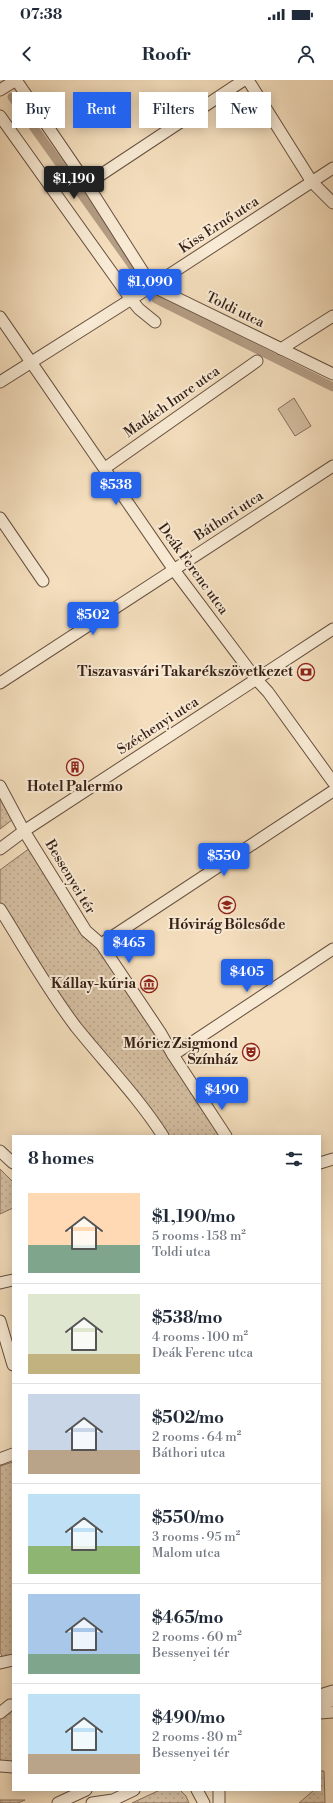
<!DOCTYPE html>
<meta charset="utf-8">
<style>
:root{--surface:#fff;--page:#f6f6f7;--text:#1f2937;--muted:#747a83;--line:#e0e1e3;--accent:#2563eb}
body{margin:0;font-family:"Libre Bodoni",serif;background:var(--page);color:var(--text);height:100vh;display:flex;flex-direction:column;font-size:15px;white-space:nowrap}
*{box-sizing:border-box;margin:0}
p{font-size:13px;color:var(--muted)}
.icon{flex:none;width:22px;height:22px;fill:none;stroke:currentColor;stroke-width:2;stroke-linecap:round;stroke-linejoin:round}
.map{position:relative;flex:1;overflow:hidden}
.side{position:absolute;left:12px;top:1055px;width:309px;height:656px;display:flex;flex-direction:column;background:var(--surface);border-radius:0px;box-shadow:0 2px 10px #0003}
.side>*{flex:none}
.top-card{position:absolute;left:12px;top:12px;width:309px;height:36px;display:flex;gap:8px}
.price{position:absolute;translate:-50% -34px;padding:0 9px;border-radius:4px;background:var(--accent);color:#fff;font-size:13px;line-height:26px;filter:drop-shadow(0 1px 2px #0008)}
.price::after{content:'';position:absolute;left:50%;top:24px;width:12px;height:9px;margin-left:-6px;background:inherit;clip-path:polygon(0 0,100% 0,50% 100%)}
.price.on{background:#222;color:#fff}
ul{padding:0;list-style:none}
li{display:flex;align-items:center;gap:12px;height:100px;padding:0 16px}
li+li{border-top:1px solid var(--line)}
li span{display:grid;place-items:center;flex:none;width:112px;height:80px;border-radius:0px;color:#555}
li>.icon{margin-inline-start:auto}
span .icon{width:48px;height:48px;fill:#fffc;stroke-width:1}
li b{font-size:17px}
h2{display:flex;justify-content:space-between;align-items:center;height:48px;padding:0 16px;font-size:17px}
.pill{padding:0 14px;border-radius:0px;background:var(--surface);box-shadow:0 2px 10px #0003;font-size:14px;line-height:36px}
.pill.on{background:var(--accent);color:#fff}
.status{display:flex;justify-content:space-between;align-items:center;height:28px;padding:0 20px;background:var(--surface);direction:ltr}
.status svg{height:11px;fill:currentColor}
header{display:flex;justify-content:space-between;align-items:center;height:52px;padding:0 16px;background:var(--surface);font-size:18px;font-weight:700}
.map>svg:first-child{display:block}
.park{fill:url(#park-dots);stroke:#866f5c}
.pitch{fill:#d4bea1;stroke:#866f5c}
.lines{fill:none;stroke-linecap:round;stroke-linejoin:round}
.canal{stroke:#b49d85;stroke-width:9}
.minor-casing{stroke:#665040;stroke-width:13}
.minor{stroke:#f8ead4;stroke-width:11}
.labels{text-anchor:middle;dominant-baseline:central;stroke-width:4;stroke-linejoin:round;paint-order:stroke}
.street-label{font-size:14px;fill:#372017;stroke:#f8ead4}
.poi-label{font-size:14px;font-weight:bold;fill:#372017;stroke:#f8ead4;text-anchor:end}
</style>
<div class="status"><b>07:38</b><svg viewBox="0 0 49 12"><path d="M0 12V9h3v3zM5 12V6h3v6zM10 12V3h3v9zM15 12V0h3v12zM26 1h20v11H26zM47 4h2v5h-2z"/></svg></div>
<header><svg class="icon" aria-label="back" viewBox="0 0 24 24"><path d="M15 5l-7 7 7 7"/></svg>Roofr<svg class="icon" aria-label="person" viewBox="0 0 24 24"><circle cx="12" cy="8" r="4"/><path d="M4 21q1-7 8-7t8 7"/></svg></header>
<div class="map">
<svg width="333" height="1723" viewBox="0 0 333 1723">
<defs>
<pattern id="park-dots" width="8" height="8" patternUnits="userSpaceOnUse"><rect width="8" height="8" fill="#d4bea1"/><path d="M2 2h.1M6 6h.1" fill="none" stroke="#b7a38a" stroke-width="1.8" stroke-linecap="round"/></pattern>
</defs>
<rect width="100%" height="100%" fill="#f4debd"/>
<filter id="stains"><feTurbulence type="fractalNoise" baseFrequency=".005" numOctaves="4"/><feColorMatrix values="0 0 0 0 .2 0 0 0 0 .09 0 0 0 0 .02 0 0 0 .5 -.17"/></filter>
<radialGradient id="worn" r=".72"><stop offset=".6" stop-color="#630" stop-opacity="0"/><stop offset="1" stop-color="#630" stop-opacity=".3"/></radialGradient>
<g class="park">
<path d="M0,706L16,737L0,749Z"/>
<path d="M34,765L226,1056H163L76,946L0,829V790Z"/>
<path d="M0,1089L13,1102V1128L0,1134Z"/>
<path d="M13,1382V1576L3,1578L0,1572V1386Z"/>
<path d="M13,1627V1685L0,1684V1635Z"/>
<path d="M320,1691H324L325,1723H299L314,1710H320Z"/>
<path d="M160,1710H180L186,1716L189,1723H132Z"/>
<path d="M0,1720H25L18,1723H0Z"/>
</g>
<path class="pitch" d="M294,318L311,346L295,356L278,329Z"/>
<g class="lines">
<path class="canal" d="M12,17L156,219L333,307"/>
<g class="minor-casing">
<g id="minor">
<path d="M16,0L87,104L152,206L333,294"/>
<path d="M248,0L312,102L333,123"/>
<path d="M0,10L16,0"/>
<path d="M0,36L130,218L139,229L155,242"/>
<path d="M87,104L244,0"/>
<path d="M0,237L174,490L256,599L268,612L333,702"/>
<path d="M281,269L333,236"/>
<path d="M0,302L152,206L333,88"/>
<path d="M105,388L257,281"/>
<path d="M0,438L43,501"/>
<path d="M0,603L333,386"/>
<path d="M0,706L24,751L86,851L101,864L160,952L173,975L226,1056"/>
<path d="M0,769L24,751L333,549"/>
<path d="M0,829C25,869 48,910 76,947C105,983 138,1017 163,1056"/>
<path d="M101,864L333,711"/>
<path d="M173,975L333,869"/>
<path d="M0,1071L13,1083"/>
<path d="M320,1083L333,1079"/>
<path d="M0,1203L13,1200"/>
<path d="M0,1241L13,1285"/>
<path d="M0,1379L13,1374"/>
<path d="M0,1583L13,1580"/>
<path d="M320,1615L333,1611"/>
<path d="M320,1625L333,1620"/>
<path d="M0,1633L10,1625H13"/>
<path d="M320,1633L333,1632"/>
<path d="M0,1686L13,1687"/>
<path d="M197,1710L204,1723"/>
<path d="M219,1710V1723"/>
<path d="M58,1723L86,1710"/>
<path d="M92,1723L113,1720L134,1710"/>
</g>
</g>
<use href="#minor" class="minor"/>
</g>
<defs>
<g id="bank-ring" transform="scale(0.9)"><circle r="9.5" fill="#f8ead4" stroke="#8f2418" stroke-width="1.5"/><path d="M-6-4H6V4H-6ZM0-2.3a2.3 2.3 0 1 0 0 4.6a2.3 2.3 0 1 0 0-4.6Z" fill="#8f2418"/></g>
<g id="building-ring" transform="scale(0.9)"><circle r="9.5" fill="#f8ead4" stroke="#8f2418" stroke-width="1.5"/><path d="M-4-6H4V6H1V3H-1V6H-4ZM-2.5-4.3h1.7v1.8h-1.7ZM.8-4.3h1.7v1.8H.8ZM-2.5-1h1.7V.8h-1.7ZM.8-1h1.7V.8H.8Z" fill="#8f2418"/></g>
<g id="school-ring" transform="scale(0.9)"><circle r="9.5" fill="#f8ead4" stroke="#8f2418" stroke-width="1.5"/><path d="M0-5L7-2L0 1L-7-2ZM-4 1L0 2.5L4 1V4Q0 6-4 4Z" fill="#8f2418"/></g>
<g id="museum-ring" transform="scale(0.9)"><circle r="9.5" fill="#f8ead4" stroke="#8f2418" stroke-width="1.5"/><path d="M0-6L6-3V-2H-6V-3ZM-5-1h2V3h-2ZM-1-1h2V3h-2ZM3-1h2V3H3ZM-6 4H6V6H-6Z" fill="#8f2418"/></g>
<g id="theatre-ring" transform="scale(0.9)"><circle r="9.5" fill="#f8ead4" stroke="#8f2418" stroke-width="1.5"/><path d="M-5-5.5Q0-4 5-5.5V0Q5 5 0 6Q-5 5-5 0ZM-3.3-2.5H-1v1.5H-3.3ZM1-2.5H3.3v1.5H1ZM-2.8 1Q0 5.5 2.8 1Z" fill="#8f2418"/></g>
</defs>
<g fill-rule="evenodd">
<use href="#bank-ring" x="306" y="592"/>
<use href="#building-ring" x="75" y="687"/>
<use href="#school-ring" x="227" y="825"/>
<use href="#museum-ring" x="149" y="904"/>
<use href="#theatre-ring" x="251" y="972"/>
</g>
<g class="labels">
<g class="street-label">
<text transform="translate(219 145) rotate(-33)">Kiss Ernő utca</text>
<text transform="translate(235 230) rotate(26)">Toldi utca</text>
<text transform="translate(172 322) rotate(-35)">Madách Imre utca</text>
<text transform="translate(229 436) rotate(-33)">Báthori utca</text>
<text transform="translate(193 489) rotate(54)">Deák Ferenc utca</text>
<text transform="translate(158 646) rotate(-33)">Széchenyi utca</text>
<text transform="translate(70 797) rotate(59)">Bessenyei tér</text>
</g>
<g class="poi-label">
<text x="293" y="592">Tiszavasvári Takarékszövetkezet</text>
<text x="75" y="707" text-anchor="middle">Hotel Palermo</text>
<text x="227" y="845" text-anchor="middle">Hóvirág Bölcsőde</text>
<text x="136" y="904">Kállay-kúria</text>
<text x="238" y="964">Móricz Zsigmond<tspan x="238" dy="16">Színház</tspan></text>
</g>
</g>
<rect width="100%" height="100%" filter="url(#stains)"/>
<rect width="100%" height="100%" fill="url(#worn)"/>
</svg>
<b class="price on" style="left:74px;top:120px">$1,190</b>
<b class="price" style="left:150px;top:223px">$1,090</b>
<b class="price" style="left:116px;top:426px">$538</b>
<b class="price" style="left:93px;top:556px">$502</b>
<b class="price" style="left:224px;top:797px">$550</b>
<b class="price" style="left:129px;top:884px">$465</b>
<b class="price" style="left:247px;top:913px">$405</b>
<b class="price" style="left:222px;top:1031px">$490</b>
<div class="top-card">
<a class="pill">Buy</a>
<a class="pill on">Rent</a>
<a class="pill">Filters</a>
<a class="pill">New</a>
</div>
<section class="side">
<h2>8 homes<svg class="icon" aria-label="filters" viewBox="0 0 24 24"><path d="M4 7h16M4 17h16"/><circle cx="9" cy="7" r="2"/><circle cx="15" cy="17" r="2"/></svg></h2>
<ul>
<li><span style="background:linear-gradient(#ffd9b3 65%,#7fa58c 0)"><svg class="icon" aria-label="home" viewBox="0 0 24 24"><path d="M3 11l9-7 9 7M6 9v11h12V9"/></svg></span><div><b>$1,190/mo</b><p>5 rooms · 158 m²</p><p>Toldi utca</p></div></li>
<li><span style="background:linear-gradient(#dfe7d0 75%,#c2b280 0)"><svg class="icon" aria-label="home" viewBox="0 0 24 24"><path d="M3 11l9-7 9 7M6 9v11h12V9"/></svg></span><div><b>$538/mo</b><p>4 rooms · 100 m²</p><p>Deák Ferenc utca</p></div></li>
<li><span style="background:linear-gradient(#c9d6e8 70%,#b9a48a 0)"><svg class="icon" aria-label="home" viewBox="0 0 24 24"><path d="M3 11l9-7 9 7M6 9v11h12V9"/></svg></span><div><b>$502/mo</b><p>2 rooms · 64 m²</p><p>Báthori utca</p></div></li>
<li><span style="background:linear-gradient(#bfe0f5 65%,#8fb573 0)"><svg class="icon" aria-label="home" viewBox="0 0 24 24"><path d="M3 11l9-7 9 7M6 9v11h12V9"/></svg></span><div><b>$550/mo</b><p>3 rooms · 95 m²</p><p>Malom utca</p></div></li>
<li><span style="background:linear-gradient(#a9c7e8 75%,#7fa58c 0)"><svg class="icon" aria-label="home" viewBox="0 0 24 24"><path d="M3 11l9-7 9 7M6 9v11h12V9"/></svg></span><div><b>$465/mo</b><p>2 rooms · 60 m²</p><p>Bessenyei tér</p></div></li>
<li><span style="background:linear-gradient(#bfe0f5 75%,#b9a48a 0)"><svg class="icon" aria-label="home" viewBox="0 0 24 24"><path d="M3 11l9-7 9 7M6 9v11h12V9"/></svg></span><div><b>$490/mo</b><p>2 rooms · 80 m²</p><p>Bessenyei tér</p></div></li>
</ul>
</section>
</div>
